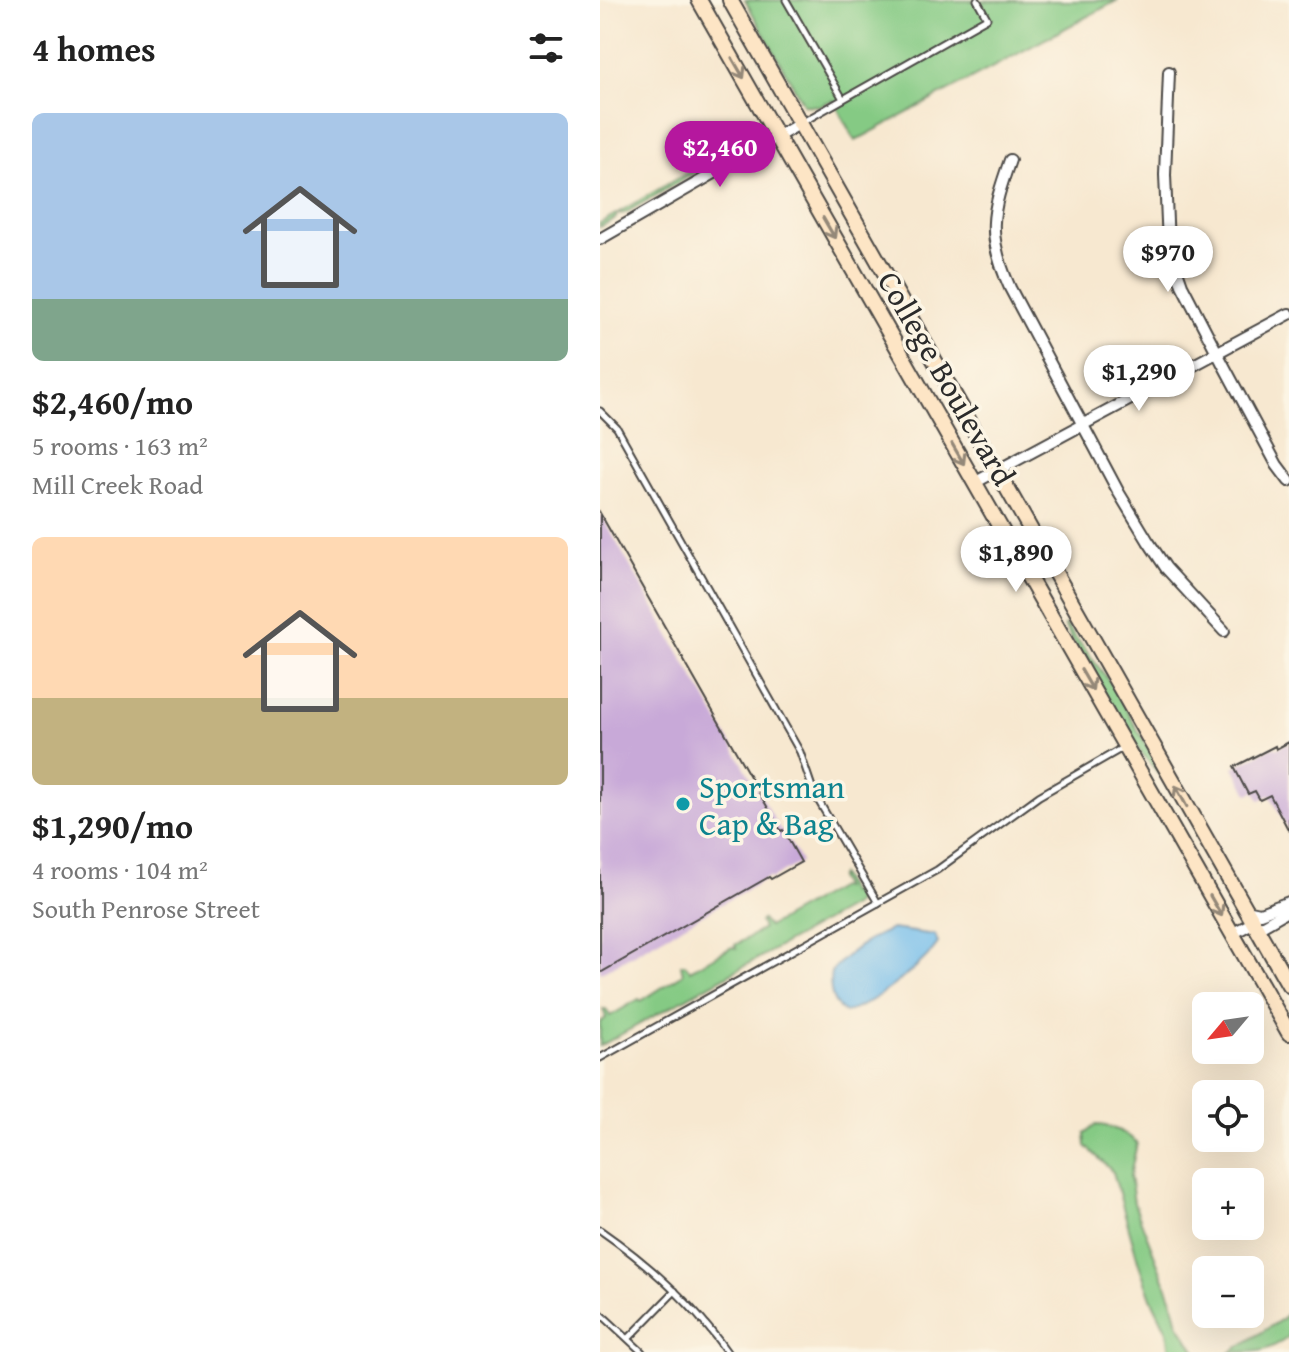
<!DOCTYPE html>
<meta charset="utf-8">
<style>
:root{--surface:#fff;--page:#f6f6f6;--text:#222;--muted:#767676;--accent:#b5179e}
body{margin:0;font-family:"Gentium Book Plus",serif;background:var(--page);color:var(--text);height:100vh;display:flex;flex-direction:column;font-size:30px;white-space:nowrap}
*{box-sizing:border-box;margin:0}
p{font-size:26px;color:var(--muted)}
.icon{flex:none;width:44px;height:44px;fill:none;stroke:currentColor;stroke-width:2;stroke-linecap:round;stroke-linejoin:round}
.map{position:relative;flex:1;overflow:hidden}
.drawer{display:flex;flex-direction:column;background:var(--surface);width:600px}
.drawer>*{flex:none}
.needle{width:52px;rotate:241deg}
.controls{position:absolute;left:592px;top:992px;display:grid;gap:16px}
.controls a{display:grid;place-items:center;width:72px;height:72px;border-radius:12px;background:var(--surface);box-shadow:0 8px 32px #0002;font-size:40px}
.price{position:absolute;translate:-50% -68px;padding:0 18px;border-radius:28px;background:#fff;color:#222;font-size:26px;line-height:52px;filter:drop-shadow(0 2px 4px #0008)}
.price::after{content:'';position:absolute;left:50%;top:48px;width:24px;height:18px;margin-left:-12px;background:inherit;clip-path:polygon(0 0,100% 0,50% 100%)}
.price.active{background:var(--accent);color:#fff}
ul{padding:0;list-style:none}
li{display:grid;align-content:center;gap:16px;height:424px;padding:0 32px}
li span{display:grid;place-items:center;height:248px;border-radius:12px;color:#555}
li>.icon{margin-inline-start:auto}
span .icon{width:144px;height:144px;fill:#fffc;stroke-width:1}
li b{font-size:34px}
h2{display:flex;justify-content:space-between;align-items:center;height:96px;padding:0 32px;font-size:34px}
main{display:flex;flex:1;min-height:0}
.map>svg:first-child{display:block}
.green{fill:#85ca84;stroke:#587a58;stroke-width:2}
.water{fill:#73bdec;stroke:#4f748c;stroke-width:2}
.building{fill:#c8a9d8}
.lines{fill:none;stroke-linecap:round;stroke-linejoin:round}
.service-casing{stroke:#4a4744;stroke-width:9}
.minor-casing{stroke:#4a4744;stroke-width:14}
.secondary-casing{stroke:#4a4744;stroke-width:18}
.service{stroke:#fff;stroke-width:5}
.minor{stroke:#fff;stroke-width:10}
.secondary{stroke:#fde5c5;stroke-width:14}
.oneway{stroke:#948878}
.culture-dot{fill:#0f9aa8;stroke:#fcf5e5;stroke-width:3}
.labels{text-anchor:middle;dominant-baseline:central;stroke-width:7;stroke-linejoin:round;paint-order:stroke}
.street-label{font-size:32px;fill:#2b2b2b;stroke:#fcf5e5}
.culture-label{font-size:32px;fill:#0d838f;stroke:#fcf5e5;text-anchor:start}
</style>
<main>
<section class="drawer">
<h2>4 homes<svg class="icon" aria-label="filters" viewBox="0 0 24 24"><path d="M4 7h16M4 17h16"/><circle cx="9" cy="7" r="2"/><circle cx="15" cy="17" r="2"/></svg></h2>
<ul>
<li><span style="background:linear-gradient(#a9c7e8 75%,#7fa58c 0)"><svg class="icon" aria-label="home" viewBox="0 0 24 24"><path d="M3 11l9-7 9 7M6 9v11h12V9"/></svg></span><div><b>$2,460/mo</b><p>5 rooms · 163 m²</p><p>Mill Creek Road</p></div></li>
<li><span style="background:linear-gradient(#ffd9b3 65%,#c2b280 0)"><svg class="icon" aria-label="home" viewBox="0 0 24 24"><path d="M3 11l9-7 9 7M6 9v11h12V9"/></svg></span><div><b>$1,290/mo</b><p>4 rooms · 104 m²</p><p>South Penrose Street</p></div></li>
</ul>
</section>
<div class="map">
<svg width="689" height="1352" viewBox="0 0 689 1352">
<rect width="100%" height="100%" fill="#fcf5e5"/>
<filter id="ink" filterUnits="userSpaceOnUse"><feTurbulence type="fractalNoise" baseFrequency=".0125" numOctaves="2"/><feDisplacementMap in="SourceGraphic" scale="16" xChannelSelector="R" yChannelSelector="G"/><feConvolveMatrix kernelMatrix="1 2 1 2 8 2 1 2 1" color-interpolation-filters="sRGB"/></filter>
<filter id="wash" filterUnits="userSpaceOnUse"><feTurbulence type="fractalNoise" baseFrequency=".006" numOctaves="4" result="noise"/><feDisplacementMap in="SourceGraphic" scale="32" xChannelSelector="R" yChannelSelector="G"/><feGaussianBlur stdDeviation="1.8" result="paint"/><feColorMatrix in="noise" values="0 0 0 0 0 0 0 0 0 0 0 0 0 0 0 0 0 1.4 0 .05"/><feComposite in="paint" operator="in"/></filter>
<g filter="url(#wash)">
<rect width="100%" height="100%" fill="#f7e8d0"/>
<g class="green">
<path d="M145,0L470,1L518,0L255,141L233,100L218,106L204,105Z"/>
<path d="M144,123L147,129L145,133L119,159L25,213L17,214L16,218L0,227V223L118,155Z"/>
<path d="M466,625L511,683L573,791L529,738L464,626Z"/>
<path d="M240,875L250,893L260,889L259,899L254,905L0,1046V1022L6,1018L3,1009H6L10,1016L39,999L41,1001L83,974L81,965L85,964L90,970L132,947L136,948L135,945L163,929L160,922L162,920L168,927L239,887L243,888L238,879Z"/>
<path d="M496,1125C510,1125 527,1133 537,1143L530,1176L534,1203L572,1300L578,1323L596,1352H570L567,1331L551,1298L539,1264L513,1172L486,1146L485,1133Z"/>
<path d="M689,1312V1337C667,1352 660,1352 631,1352L682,1319Z"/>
</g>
<path class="water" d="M292,929L335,935L338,943C324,964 268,1009 244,1012C231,1004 229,986 231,972C247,953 269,938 292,929Z"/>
<g id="blocks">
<g class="building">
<path d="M0,513L181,831L183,830L201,862L171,879L169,877L0,973Z"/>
<path d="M689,742V831L670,795L660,800L655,791L648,794L634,767L675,746L676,749Z"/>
</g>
</g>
</g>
<g filter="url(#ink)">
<use href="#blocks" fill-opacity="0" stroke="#4a4744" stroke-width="2"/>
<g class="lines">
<g class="service-casing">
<g id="service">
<path d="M186,0L243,99"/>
<path d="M201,123L387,18L377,0"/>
<path d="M0,411L17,428L200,752L214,793L278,903"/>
<path d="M0,1058L337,870L439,796L524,747"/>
<path d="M0,1230C49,1264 93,1304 127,1352"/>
<path d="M0,1313L42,1352"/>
<path d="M29,1338L75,1291"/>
</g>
</g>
<g class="minor-casing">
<g id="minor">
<path d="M569,72L565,175L568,245L582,285L624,366L677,465L689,481"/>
<path d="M410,160C391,214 386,234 410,288L519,493L548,541L566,568L624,631"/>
<path d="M0,239L201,123"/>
<path d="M374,483L689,314"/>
<path d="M646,910L660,913L689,902"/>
<path d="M656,929L689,910"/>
<path d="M632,934L652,923"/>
</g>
</g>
<g class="secondary-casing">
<g id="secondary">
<path d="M99,0L689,1033"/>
<path d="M130,0L689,985"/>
</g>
</g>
<use href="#service" class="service"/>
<use href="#minor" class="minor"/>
<use href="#secondary" class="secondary"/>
</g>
<defs><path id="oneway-shaft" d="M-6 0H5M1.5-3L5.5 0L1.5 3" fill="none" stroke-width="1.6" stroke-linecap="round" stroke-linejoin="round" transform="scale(2)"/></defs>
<g class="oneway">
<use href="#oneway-shaft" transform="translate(138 68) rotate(60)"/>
<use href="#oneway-shaft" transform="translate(229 228) rotate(60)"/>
<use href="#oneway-shaft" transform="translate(358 454) rotate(60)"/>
<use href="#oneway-shaft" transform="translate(487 680) rotate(60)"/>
<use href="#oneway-shaft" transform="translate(581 796) rotate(-119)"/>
<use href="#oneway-shaft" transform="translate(616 906) rotate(60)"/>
</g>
</g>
<circle class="culture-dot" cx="83" cy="804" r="8"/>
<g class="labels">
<g class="street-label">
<text transform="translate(347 378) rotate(60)">College Boulevard</text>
</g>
<g class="culture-label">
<text x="99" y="786">Sportsman<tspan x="99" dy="37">Cap &amp; Bag</tspan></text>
</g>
</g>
</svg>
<div class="controls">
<a><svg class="needle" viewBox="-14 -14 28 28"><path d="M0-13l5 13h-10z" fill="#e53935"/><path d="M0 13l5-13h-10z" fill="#767676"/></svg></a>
<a><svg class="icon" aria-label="locate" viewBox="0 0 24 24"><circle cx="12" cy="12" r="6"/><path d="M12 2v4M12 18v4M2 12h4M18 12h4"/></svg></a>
<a>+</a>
<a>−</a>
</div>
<b class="price active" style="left:120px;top:189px">$2,460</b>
<b class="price" style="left:568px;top:294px">$970</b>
<b class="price" style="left:539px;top:413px">$1,290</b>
<b class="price" style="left:416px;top:594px">$1,890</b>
</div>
</main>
